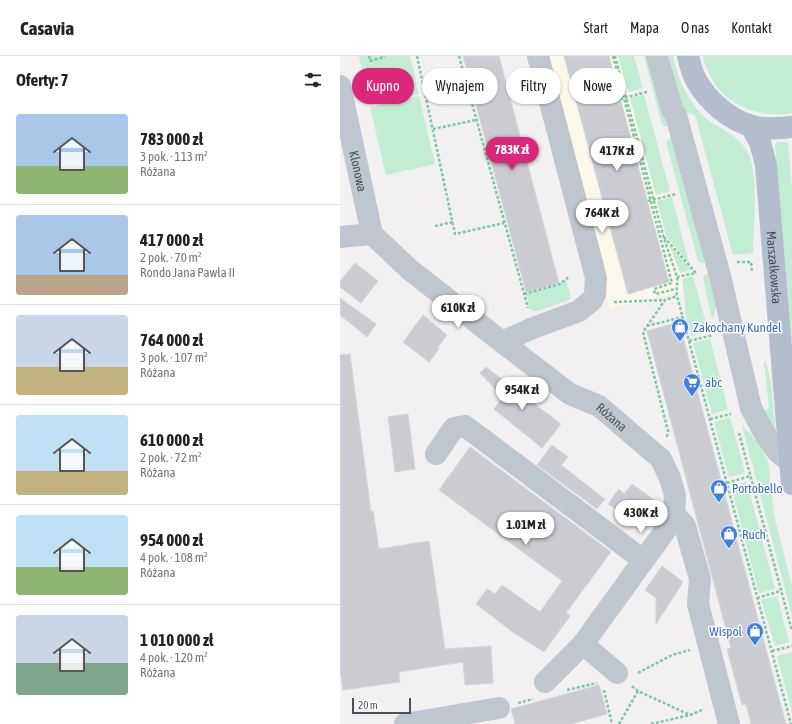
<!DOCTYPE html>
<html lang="pl">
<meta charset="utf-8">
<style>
:root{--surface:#fff;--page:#f2f2f2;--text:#222;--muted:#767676;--line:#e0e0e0;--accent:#db2777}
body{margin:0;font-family:"Asap Condensed",sans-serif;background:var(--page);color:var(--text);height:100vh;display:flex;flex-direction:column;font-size:15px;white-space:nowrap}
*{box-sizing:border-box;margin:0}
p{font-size:13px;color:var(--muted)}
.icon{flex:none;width:22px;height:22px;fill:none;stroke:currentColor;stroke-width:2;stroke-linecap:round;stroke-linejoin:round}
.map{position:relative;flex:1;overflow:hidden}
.details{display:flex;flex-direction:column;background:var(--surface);width:340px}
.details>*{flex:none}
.top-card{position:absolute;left:12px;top:12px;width:380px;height:36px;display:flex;gap:8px}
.scale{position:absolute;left:12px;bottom:10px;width:59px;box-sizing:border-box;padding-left:4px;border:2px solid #49525c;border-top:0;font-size:11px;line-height:14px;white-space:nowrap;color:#49525c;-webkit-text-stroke:3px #fff;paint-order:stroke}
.price{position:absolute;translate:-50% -34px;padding:0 9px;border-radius:14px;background:#fff;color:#222;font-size:13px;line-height:26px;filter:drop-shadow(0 1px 2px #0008)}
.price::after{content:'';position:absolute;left:50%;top:24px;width:12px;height:9px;margin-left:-6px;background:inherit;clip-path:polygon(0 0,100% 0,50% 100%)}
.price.on{background:var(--accent);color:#fff}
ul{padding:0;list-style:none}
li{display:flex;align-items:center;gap:12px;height:100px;padding:0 16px}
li+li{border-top:1px solid var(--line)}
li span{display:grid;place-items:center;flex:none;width:112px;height:80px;border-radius:4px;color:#555}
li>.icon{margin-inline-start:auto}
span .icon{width:48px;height:48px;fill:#fffc;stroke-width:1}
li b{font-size:17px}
h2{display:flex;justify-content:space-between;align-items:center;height:48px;padding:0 16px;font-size:17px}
.pill{padding:0 14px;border-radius:18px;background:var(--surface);box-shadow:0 1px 3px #0004;font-size:14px;line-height:36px}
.pill.on{background:var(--accent);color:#fff}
header{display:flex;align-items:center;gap:24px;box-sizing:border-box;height:56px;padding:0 20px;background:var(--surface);border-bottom:1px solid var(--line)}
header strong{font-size:19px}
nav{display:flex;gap:22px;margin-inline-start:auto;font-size:14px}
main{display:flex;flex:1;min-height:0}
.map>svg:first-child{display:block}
.commercial{fill:#fbf7eb}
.green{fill:#c2ecd4}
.building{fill:#caccd2;stroke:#d4d6da}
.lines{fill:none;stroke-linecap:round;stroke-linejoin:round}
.path{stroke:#7dc7a6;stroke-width:2.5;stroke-dasharray:3 2;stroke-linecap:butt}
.minor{stroke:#bfc6cd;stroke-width:22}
.major{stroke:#b2becc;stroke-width:22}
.labels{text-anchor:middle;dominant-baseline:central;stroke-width:3;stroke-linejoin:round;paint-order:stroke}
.street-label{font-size:13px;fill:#49525c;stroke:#fff}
.shop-label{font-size:13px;fill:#366cbe;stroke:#fff;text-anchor:start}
</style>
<header>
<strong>Casavia</strong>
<nav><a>Start</a><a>Mapa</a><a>O nas</a><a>Kontakt</a></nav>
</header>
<main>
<section class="details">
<h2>Oferty: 7<svg class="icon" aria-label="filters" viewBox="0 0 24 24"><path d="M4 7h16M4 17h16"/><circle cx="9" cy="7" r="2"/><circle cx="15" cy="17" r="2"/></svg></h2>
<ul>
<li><span style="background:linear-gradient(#a9c7e8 65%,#8fb573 0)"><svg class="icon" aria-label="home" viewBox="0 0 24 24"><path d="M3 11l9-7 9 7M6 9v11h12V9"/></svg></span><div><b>783 000 zł</b><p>3 pok. · 113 m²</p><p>Różana</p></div></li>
<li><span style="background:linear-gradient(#a9c7e8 75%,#b9a48a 0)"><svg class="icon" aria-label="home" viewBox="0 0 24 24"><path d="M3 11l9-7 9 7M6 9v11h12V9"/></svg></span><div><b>417 000 zł</b><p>2 pok. · 70 m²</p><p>Rondo Jana Pawła II</p></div></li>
<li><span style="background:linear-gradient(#c9d6e8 65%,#c2b280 0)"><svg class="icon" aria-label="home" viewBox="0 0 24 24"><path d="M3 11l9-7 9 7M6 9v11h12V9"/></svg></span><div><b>764 000 zł</b><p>3 pok. · 107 m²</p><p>Różana</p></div></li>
<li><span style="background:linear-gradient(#bfe0f5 70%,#c2b280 0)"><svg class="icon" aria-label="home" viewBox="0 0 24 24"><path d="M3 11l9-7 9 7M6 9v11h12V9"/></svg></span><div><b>610 000 zł</b><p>2 pok. · 72 m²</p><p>Różana</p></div></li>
<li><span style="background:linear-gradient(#bfe0f5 65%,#8fb573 0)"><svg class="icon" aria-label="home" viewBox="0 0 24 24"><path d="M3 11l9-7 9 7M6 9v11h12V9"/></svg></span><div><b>954 000 zł</b><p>4 pok. · 108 m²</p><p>Różana</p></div></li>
<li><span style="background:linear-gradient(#c9d6e8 60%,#7fa58c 0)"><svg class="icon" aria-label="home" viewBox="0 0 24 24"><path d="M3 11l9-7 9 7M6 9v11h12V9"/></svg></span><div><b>1 010 000 zł</b><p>4 pok. · 120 m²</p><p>Różana</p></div></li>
</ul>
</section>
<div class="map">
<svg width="452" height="668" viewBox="0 0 452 668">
<rect width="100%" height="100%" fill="#f2f0f0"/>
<path class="commercial" d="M206,0H285L349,233L270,253Z"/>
<g class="green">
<path d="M19,0H70L79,38L30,49Z"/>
<path d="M278,0H294L303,32L288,36Z"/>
<path d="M304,0H312L331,69L325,71L322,69Z"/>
<path d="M329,0H333C338,25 350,51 372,67C385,75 399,81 407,95C420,119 413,170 413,197L393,199L355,59L343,56Z"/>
<path d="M363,0H452V57C418,63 381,48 368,15C366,10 363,5 363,0Z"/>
<path d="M304,39L330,135L316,139L290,42Z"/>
<path d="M79,40L95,108L46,119L30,51Z"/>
<path d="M333,82L367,206L363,207L358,205L326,86L329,83Z"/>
<path d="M437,86H446L448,88L452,132V295L435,89Z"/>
<path d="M332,141L349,207L326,180L317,145Z"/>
<path d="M329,188L351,214L340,217Z"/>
<path d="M370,218L378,245L372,264L363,222L365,219Z"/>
<path d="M353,220L368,275L352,280L346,260L344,237L342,223Z"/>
<path d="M226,223L231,243L197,255H194L190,253L186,237L220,228Z"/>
<path d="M370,283L388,353L372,358L353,287Z"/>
<path d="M424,306H426L431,327L436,377L422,355L427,354L429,350Z"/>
<path d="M390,361L405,417L389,421L374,366Z"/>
<path d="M402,369L410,377L421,391L427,403L429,411L434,459L452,530V560Z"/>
<path d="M407,426L435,533L419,537L391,430Z"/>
<path d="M437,540L449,586L435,590L421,544Z"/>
<path d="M452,596V656L437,600Z"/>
</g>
<g class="building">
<path d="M123,0H159L219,227L186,236Z"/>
<path d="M224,0H269L329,226L288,238Z"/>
<path d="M15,207L38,225L21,247L0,231V225Z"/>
<path d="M0,242L36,268L27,281L0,259Z"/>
<path d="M83,259L107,279L97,292L99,293L89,306L63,286Z"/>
<path d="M339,266L382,428L446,668H411L406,648L402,649L387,593L391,592L307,275Z"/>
<path d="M10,298L31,456L33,455L39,493L89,485L105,593L151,590L153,627L125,629L123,606L59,616L60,626L3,634L0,613V299Z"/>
<path d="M146,311L221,368L202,392L154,353L163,341L140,317Z"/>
<path d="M68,358L75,413L55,416L48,361Z"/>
<path d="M212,389L228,401L221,409L265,443L257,453L197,409Z"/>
<path d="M130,391L271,496L226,557L230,560L204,596L174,577L136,548L147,533L155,538L162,529L200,556L222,525L99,434Z"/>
<path d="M292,428L313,443L296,467L268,448L279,433L284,438Z"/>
<path d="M322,510L343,526L316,568V542L305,534Z"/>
<path d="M259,629L267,658L231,668H175L171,653Z"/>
</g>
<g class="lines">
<g class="path">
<path d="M29,0L30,5L44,1V0"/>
<path d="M77,0L115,178L164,167"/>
<path d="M119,0L188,252"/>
<path d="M273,0L332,227L314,233L315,238L336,233"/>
<path d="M275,0L323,179L337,221C338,228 336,233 337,240L451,668"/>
<path d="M280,43L307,36"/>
<path d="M93,73L136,64"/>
<path d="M308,145L336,138"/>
<path d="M95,170L113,166"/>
<path d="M324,181L356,217L337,221"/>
<path d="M397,206H411L412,216"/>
<path d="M184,238L220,228L230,220"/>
<path d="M274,246L324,244"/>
<path d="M307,270L343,261"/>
<path d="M349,285L373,279"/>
<path d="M370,363L391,358"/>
<path d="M399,377L452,575"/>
<path d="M327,381L328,375L303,276L325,244L337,240"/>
<path d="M382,428L411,420"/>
<path d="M417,542L441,535"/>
<path d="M432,595L452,590"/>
<path d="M298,617L332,599L350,594"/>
<path d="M292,630L298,635L350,659"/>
<path d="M227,634L257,627"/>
<path d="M264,634L272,668"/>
<path d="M178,647L193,643"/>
<path d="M279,668L298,635"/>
<path d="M311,668L350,659L364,653"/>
</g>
<g class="minor">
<path d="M317,0L332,53L336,59L380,220L411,352L426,380L437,395L450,406"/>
<path id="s1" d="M0,30L32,178"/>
<path id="s2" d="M0,181L32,178L69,213L162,286L230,338L259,350L321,403L330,422L335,439L334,458L327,472L243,588L205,626"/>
<path d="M162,286L193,272L239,255L252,244L255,238L256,222L198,0"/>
<path d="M96,398L114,372L125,370L303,504"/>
<path d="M334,458L345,470L360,523L358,548L389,668"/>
<path d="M243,588L277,617"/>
<path d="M65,668L159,652"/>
</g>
<g class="major">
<path d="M348,0C350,8 352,17 356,24C367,44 389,64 412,70C425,74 439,72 452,71"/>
<path id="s3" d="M411,70L420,86L426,109L452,428"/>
</g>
</g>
<defs>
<g id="shop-pin" transform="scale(0.9)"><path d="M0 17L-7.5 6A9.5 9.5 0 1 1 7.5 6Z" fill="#3f7fe0" stroke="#fff"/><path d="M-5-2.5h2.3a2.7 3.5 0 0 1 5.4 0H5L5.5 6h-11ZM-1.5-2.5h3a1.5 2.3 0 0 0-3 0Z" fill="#fff"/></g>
<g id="supermarket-pin" transform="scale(0.9)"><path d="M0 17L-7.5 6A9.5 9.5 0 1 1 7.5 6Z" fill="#3f7fe0" stroke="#fff"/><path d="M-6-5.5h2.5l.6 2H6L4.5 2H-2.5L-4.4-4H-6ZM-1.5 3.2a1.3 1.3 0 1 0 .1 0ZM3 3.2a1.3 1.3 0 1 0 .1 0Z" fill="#fff"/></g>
</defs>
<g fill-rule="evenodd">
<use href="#shop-pin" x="340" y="271"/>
<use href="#supermarket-pin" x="352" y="326"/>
<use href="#shop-pin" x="379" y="432"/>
<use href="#shop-pin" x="389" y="478"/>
<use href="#shop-pin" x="415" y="575"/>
</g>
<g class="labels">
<g class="street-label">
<text stroke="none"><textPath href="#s1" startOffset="87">Klonowa</textPath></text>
<text stroke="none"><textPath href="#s3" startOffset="145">Marszałkowska</textPath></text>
<text stroke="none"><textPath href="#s2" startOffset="335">Różana</textPath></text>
</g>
<g class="shop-label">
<text x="353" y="271">Zakochany Kundel</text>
<text x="365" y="326">abc</text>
<text x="392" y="432">Portobello</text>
<text x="402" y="478">Ruch</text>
<text x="402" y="575" text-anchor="end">Wispol</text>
</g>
</g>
</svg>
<div class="scale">20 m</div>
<b class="price on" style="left:172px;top:115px">783K zł</b>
<b class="price" style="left:277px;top:116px">417K zł</b>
<b class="price" style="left:262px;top:178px">764K zł</b>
<b class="price" style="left:118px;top:273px">610K zł</b>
<b class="price" style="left:182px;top:355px">954K zł</b>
<b class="price" style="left:301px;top:478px">430K zł</b>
<b class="price" style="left:186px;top:490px">1.01M zł</b>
<div class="top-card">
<a class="pill on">Kupno</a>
<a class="pill">Wynajem</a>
<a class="pill">Filtry</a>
<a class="pill">Nowe</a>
</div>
</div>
</main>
